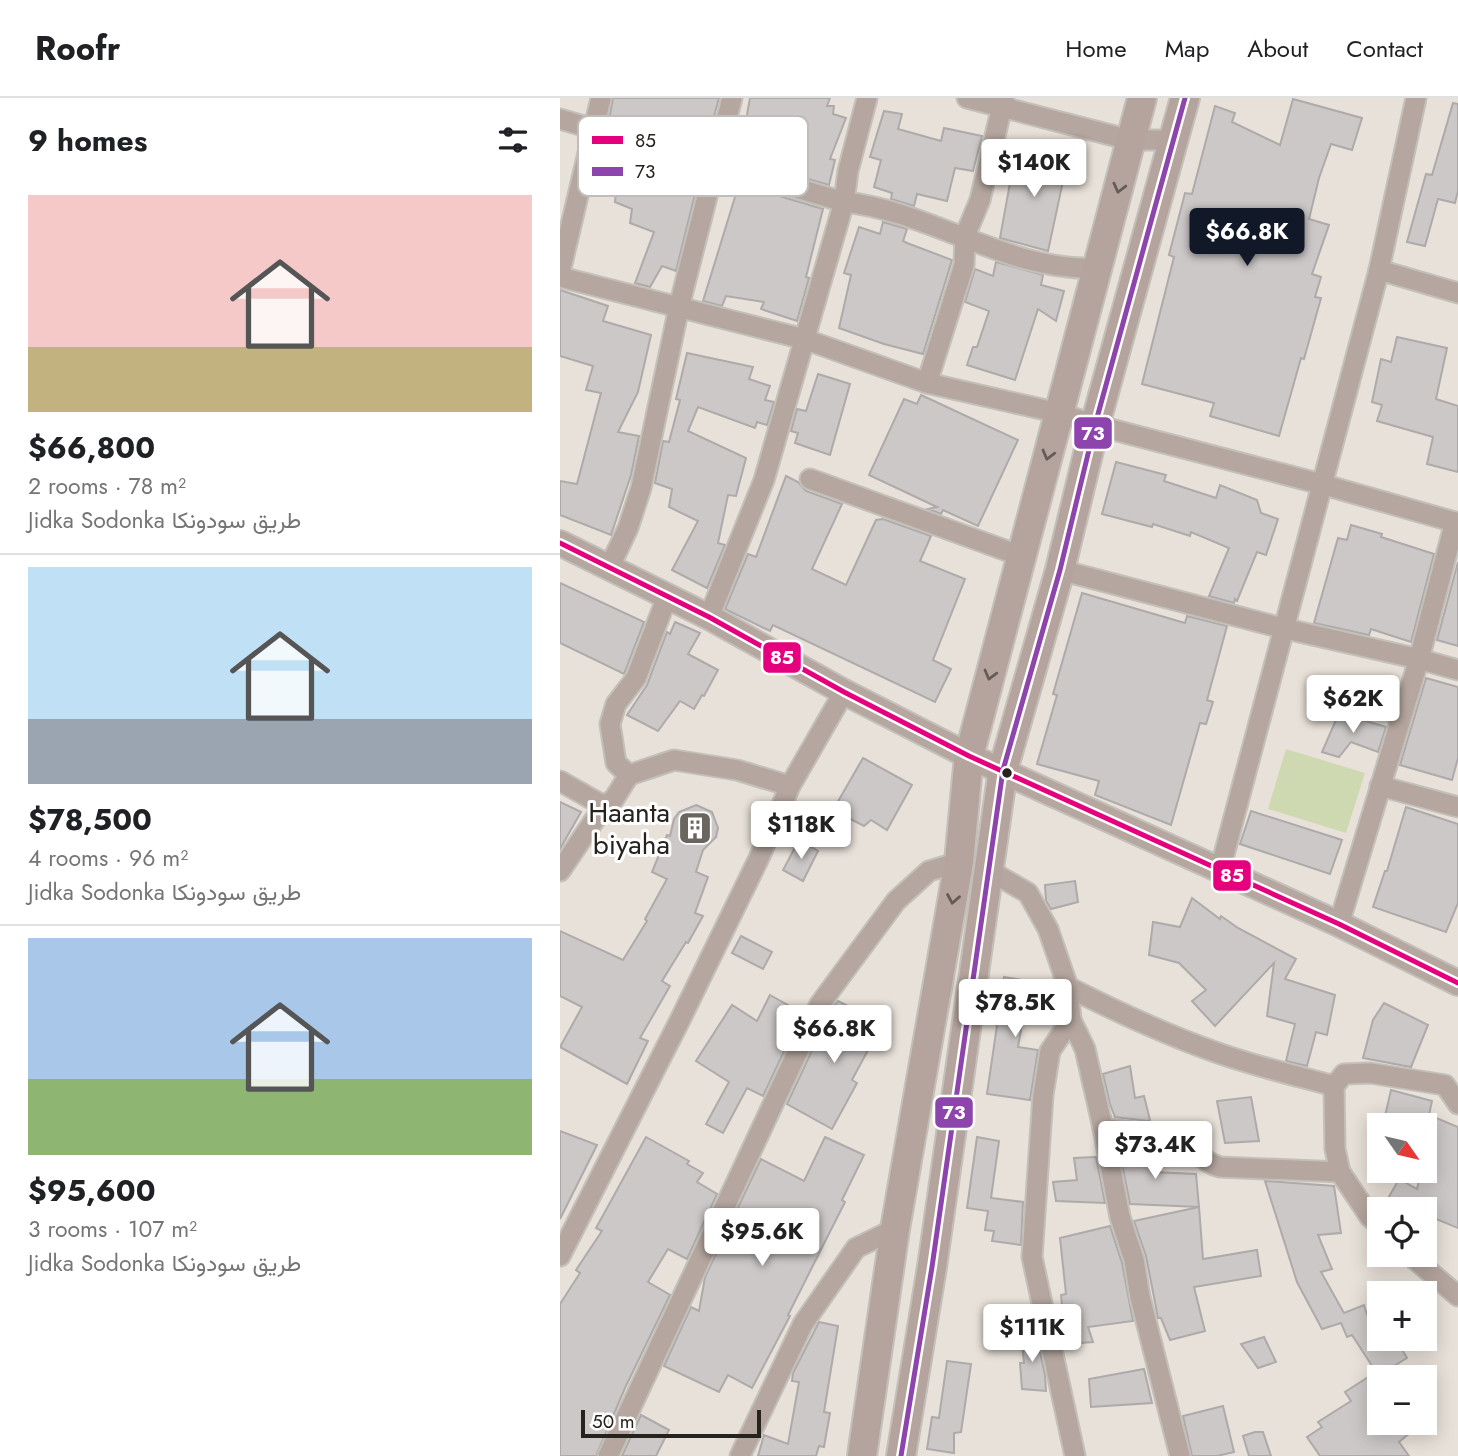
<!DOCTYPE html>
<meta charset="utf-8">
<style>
:root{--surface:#fff;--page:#f2f2f2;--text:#202124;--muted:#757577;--line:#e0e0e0;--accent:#111827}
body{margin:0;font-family:Jost,Vazirmatn,sans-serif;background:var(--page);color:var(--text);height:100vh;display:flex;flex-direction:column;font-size:26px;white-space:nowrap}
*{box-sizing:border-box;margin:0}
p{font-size:23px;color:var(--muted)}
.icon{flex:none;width:38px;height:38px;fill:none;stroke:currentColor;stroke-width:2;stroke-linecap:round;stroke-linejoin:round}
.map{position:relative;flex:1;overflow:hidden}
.details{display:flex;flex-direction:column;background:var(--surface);width:560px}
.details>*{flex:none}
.needle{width:46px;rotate:124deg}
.controls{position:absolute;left:807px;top:1015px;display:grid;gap:14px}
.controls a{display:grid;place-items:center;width:70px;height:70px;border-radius:0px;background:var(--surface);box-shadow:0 4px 18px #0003;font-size:35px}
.scale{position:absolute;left:21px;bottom:18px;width:180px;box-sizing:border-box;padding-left:7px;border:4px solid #26221d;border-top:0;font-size:19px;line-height:24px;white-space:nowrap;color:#26221d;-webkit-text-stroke:5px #fff;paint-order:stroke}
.price{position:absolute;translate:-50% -60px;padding:0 16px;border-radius:7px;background:#fff;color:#222;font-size:23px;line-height:46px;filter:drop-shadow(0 2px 4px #0008)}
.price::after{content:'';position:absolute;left:50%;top:42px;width:21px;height:16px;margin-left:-10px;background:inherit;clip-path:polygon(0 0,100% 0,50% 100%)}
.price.on{background:var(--accent);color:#fff}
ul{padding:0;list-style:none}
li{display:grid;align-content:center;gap:14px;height:371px;padding:0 28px}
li+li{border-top:2px solid var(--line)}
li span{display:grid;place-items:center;height:217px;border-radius:0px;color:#555}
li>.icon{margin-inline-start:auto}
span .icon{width:126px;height:126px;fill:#fffc;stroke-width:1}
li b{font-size:30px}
h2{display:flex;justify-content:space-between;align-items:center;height:84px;padding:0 28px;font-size:30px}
header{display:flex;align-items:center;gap:42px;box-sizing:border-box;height:98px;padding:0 35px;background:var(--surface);border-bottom:2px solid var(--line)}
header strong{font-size:33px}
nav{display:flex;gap:38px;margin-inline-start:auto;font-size:24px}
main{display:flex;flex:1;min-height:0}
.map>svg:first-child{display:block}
.green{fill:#ced9b1}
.building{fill:#ccc8c7;stroke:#aeaaaa;stroke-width:2}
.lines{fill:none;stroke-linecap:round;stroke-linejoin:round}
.minor-casing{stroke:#c3bfb9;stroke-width:23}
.tertiary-casing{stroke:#c3bfb9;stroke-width:28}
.secondary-casing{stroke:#c3bfb9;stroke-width:32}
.minor{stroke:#b5a69f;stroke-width:19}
.tertiary{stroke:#b5a69f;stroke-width:24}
.secondary{stroke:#b4a49d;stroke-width:28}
.bus-1-casing{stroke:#fff;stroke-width:10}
.bus-2-casing{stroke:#fff;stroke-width:10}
.bus-1{stroke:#e5007d;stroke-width:5}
.bus-2{stroke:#8e44ad;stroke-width:5}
.oneway{stroke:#665c57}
.bus-dot{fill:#26221d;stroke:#fff;stroke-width:2.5}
.labels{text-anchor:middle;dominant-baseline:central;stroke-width:6;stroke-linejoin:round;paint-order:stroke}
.poi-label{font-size:28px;fill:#26221d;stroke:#fff;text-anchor:end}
.key{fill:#fff;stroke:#bebdbb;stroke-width:2}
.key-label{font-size:19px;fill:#26221d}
.line-badge{stroke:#fff;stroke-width:2.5}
.badge-label{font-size:19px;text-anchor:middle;font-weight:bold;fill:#fff}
</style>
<header>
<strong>Roofr</strong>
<nav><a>Home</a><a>Map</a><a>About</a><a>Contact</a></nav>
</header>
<main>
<section class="details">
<h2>9 homes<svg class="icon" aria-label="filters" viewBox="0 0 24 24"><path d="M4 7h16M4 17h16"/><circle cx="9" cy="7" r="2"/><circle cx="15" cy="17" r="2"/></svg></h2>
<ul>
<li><span style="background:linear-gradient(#f6c9c9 70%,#c2b280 0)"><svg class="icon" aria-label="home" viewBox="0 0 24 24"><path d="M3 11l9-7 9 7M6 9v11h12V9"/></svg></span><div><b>$66,800</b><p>2 rooms · 78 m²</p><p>Jidka Sodonka طريق سودونكا</p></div></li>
<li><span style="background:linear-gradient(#bfe0f5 70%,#9aa5b1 0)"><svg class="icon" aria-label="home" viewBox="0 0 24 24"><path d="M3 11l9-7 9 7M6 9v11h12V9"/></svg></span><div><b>$78,500</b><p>4 rooms · 96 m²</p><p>Jidka Sodonka طريق سودونكا</p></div></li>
<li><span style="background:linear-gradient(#a9c7e8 65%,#8fb573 0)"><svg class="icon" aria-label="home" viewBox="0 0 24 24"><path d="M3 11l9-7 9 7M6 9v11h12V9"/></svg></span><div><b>$95,600</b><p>3 rooms · 107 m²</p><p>Jidka Sodonka طريق سودونكا</p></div></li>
</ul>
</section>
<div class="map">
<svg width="898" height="1358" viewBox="0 0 898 1358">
<rect width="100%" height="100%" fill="#e8e1d9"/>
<path class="green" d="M726,651L805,675L786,735L708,711Z"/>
<g class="building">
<path d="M53,0H159L145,51L49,22Z"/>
<path d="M190,0H270L267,8H274L273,16L286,20L270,61L275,62L269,87L179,61Z"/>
<path d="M733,1L802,20L792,52L771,46L759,80L749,121L769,127L752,176L761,179L755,199L761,200L744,261L741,260L719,338L650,318L654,305L582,286L614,159L609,157L625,95L632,96L655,8L675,15L672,24L720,47Z"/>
<path d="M893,5L898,6V93L895,105L878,101L865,148L847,144L866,76L872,77Z"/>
<path d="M324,13L342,16L338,31L381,43L384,30L422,38L413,73L395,70L387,103L357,96L354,108L331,101L332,95L314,89L321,62L310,59Z"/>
<path d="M465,50L508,60L488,153L440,140L454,63L461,64Z"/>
<path d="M58,74L135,96L116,173L102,168L90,189L75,185L94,134L70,125L72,111L55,104Z"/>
<path d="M179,86L263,111L246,179L249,180L237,223L201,211L204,204L166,198L162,208L143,203Z"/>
<path d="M323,124L347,131L343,143L347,145L392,162L363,256L324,246L279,230L291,177L284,175L299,129L320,136Z"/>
<path d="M436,164L483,177L481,187L504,193L496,223L478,211L455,282L407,267L413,249H417L429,213L405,204L415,171L433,178Z"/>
<path d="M0,192L48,208L43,223L91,237L78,294L58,334L79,338L71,377L51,437L0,417V383L17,386L41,295L26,292L33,268L0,258Z"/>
<path d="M837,239L887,250L876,301L898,308V374L867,366L873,339L817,323L822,307L812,304L821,261L831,264Z"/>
<path d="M127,255L193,269L189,281L210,288L205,302L214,304L207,327L197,324L195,330L138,309L128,333L186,360L176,398L168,397L158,445L165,447L147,490L112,472L138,423L109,409L112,391L95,385L103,343L109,344L120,302L116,301Z"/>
<path d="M258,276L290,286L270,357L235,345L238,335L231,333L237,311L246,313Z"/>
<path d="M361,297L458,342L418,428L383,412L381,416L368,411L377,409L309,377L344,301L357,306Z"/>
<path d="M556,364L606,377L604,383L656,400L660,387L697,402L701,415L718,421L706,457L697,454L677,503L675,501L674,505L649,498L669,450L631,434L630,438L593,426L592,429L542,416Z"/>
<path d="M226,378L238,384L246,393L282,406L252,471L286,487L316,422L323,421L371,438L360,463L405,481L373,562L391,571L375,604L213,527L210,533L165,511L188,456L196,459Z"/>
<path d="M791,427L822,436L821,439L874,456L851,544L811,531L809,537L754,525L778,440L787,442Z"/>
<path d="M898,464V548L877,542Z"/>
<path d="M0,485L84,524L64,576L0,545Z"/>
<path d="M522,495L625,525L627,518L667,528L647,602L653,604L646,626L640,625L611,727L535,697L539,683L477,666L497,597L493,596Z"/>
<path d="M115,524L140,535L128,556L158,572L144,598L142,597L134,611L120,603L98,633L67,617L87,587L107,534L110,536Z"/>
<path d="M866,580L898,589V660L892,682L840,667Z"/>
<path d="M779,615L826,629L818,654L791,644L779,659L762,654Z"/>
<path d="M303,660L352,687L327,732L311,722L304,728L273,712Z"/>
<path d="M0,704L21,714L0,751Z"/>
<path d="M136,707L152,714L158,730L156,739L143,752L136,774L148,779L135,815L143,818L128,845L126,844L102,883L110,888L80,940L88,943L67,986L0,949L22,909L0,898V833L63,862L87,823L85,821L107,781L92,774L107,737L110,738L114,721L119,714Z"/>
<path d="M846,709L898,726V805L886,834L813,809L825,773H827Z"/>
<path d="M691,713L782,742L770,776L680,746Z"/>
<path d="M239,742L258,753L243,783L223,772Z"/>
<path d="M515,783L518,804L491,811L486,803L485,787Z"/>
<path d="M632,800L660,821L661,818L678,830L736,861L725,881L775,897L767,937L756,934L747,968L726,963L735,926L707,918L714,865L655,928L632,903L646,892L619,865L589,857L593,824L620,829Z"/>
<path d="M181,838L212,854L203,871L172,855Z"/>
<path d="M444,879L491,887L487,914L465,910L458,949L478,952L470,1002L427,996Z"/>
<path d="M210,897L242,915L203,998L187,990L163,1035L146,1026L169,984L136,963L172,907L197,923Z"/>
<path d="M278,903L322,926L292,982L297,985L272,1031L227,1006L271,912Z"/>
<path d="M824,905L868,927L851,969L803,960L813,922Z"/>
<path d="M570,968L575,1000L584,998L590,1022L588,1023L555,1019L550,1006L543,976Z"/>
<path d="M831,992L872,1003L869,1017L898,1029V1130L864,1116V1111H822L839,1081L857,1091L861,1073H864V1027H823Z"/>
<path d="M691,999L699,1043L665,1045L657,1003Z"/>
<path d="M0,1033L37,1047L0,1121Z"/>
<path d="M86,1039L129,1063L127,1066L143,1075L137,1084L157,1096L127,1161L108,1151L88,1184L110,1197L65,1290L36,1358H0V1206L20,1175L16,1172L42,1133L36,1130Z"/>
<path d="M265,1039L304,1057L282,1102L285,1104L228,1217L230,1218L192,1290L168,1277L159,1294L104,1268L131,1209L139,1213L145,1179L201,1061L244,1083Z"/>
<path d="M417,1039L439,1043L431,1100L463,1104L461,1147L432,1143L434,1133L425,1132L428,1113L407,1110Z"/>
<path d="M558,1045L590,1048L592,1074L636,1076L639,1109L570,1106Z"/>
<path d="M536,1059L545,1105L496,1103L493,1084L517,1082L514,1060Z"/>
<path d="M705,1083L774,1088L781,1135L758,1137L772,1171L761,1174L784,1215L804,1207L818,1251L836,1241L847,1260L826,1273L828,1279H819V1325H862L839,1344L849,1358H760L747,1339L762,1329L758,1324L791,1303L785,1294L816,1274L792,1237L787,1239L781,1225L762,1231L737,1184Z"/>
<path d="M639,1109L643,1161L697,1152L701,1178L634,1189L645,1233L610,1242L601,1220H598L586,1158L574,1123Z"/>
<path d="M550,1128L562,1165L573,1223L528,1229L533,1244L506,1246L501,1197L506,1196L500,1140Z"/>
<path d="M259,1224L278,1228L264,1314L270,1315L264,1349L259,1348L256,1358H198L204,1337L228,1346L239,1284L232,1283L233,1275Z"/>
<path d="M475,1232L485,1277L486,1293L462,1291L460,1265H464L461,1234Z"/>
<path d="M704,1239L716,1264L698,1270L681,1246Z"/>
<path d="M387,1263L411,1266L401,1334L394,1335V1355L367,1351L372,1319L379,1320Z"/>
<path d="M584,1271L592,1305L531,1309L529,1281Z"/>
<path d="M663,1308L674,1354L657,1358H632L623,1318Z"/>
<path d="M81,1317L109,1332L96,1358H62Z"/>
<path d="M695,1334H703L711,1358H689L683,1338Z"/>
</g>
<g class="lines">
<g class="minor-casing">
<g id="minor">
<path d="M407,0L570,42H614"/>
<path d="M0,21L284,104C372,113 449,175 539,170"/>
<path d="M819,172L898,195"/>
<path d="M0,174L41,0"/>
<path d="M0,179L244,241L367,285L499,315L535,327L761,386L898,425"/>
<path d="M367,285L404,167L405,138L420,102L444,0"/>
<path d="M250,381L461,458"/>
<path d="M50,468L68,430L81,390L119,209L172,0"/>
<path d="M500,472L722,530L859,561L898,572"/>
<path d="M149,519L204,382L284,104L288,73L307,0"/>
<path d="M69,677L114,662L177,672L230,688"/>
<path d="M0,683L44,708"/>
<path d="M820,688L898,709"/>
<path d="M660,772L819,172L856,0"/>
<path d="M0,773L44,708L54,701L69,677L56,665L50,626L56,606L76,580L107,499"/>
<path d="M430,773L468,795L488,831L508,889L511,922L490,953L483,997L472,1159L515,1358"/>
<path d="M779,826L859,561L895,424"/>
<path d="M508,889C565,918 625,946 686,964C715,973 745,980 774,988"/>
<path d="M511,922L525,951L543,1030L560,1119L574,1162L580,1199L620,1358"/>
<path d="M543,1030C564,1034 601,1035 619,1043C635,1050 643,1065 660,1069L780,1074"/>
<path d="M819,1127L810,1119L780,1074L775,1051L774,988L784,976L810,975L885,987L898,1006"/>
<path d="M850,1157L898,1198"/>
<path d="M0,1158L121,920L199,760L230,688L284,594"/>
<path d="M48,1358L260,906L336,803L369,773L399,764"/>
<path d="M180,1358L243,1226L296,1150L335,1131"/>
</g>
</g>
<g class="tertiary-casing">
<path id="tertiary" d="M0,445L149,519L284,594L409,658L779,826L898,885"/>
</g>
<g class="secondary-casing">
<g id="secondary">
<path d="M302,1358L335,1131L399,764L409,658L582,0"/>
<path d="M341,1358L372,1169L443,672L500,472L535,327L625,0"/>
</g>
</g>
<use href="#minor" class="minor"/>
<use href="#tertiary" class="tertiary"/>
<use href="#secondary" class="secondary"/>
<g class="bus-1-casing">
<path id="bus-1" d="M0,445L149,519L284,594L409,658L779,826L898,885"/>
</g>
<g class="bus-2-casing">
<path id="bus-2" d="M341,1358L372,1169L443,672L500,472L535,327L625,0"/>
</g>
<use href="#bus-1" class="bus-1"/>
<use href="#bus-2" class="bus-2"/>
</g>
<defs><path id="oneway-chevron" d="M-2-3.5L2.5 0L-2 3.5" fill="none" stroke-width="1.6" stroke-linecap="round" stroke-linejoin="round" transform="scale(1.75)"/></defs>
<g class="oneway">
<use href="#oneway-chevron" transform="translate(559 90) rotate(104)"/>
<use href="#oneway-chevron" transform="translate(488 357) rotate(105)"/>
<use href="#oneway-chevron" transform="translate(430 577) rotate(105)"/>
<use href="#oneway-chevron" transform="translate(393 801) rotate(100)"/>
</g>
<defs>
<g id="building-square" transform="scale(1.75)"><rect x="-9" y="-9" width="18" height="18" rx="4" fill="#6a655f" stroke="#fff"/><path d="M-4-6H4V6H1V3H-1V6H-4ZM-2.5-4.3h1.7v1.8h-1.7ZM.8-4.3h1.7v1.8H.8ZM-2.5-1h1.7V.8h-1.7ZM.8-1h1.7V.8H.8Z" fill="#fff"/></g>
</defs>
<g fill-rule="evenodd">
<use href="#building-square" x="135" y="730"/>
</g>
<circle class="bus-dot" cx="447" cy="675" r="6"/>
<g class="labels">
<g class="poi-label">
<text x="110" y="714">Haanta<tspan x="110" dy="32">biyaha</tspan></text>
</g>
</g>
<rect x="18" y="18" width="230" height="80" rx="10" class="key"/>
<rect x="32" y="38" width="31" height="8" fill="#e5007d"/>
<rect x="32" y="69" width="31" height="9" fill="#8e44ad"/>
<g class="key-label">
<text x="75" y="49">85</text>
<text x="75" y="80">73</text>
</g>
<g class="line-badge">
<rect x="513" y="318" width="40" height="34" rx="7" fill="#8e44ad"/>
<rect x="202" y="543" width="40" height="33" rx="7" fill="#e5007d"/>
<rect x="652" y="761" width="40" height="33" rx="7" fill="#e5007d"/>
<rect x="374" y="998" width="40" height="33" rx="7" fill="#8e44ad"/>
</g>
<g class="badge-label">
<text x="533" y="342">73</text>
<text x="222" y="566">85</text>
<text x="672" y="784">85</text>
<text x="394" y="1021">73</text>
</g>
</svg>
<div class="controls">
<a><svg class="needle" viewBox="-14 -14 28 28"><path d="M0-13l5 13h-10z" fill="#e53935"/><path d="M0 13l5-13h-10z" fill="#757577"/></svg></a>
<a><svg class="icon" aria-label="locate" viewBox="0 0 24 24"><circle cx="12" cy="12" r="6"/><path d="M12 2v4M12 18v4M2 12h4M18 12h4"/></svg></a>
<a>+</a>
<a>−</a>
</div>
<div class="scale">50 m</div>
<b class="price" style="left:474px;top:101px">$140K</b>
<b class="price on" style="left:687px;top:170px">$66.8K</b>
<b class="price" style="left:793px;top:637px">$62K</b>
<b class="price" style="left:241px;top:763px">$118K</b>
<b class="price" style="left:455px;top:941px">$78.5K</b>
<b class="price" style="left:274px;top:967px">$66.8K</b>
<b class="price" style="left:595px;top:1083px">$73.4K</b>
<b class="price" style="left:202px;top:1170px">$95.6K</b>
<b class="price" style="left:472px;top:1266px">$111K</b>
</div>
</main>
